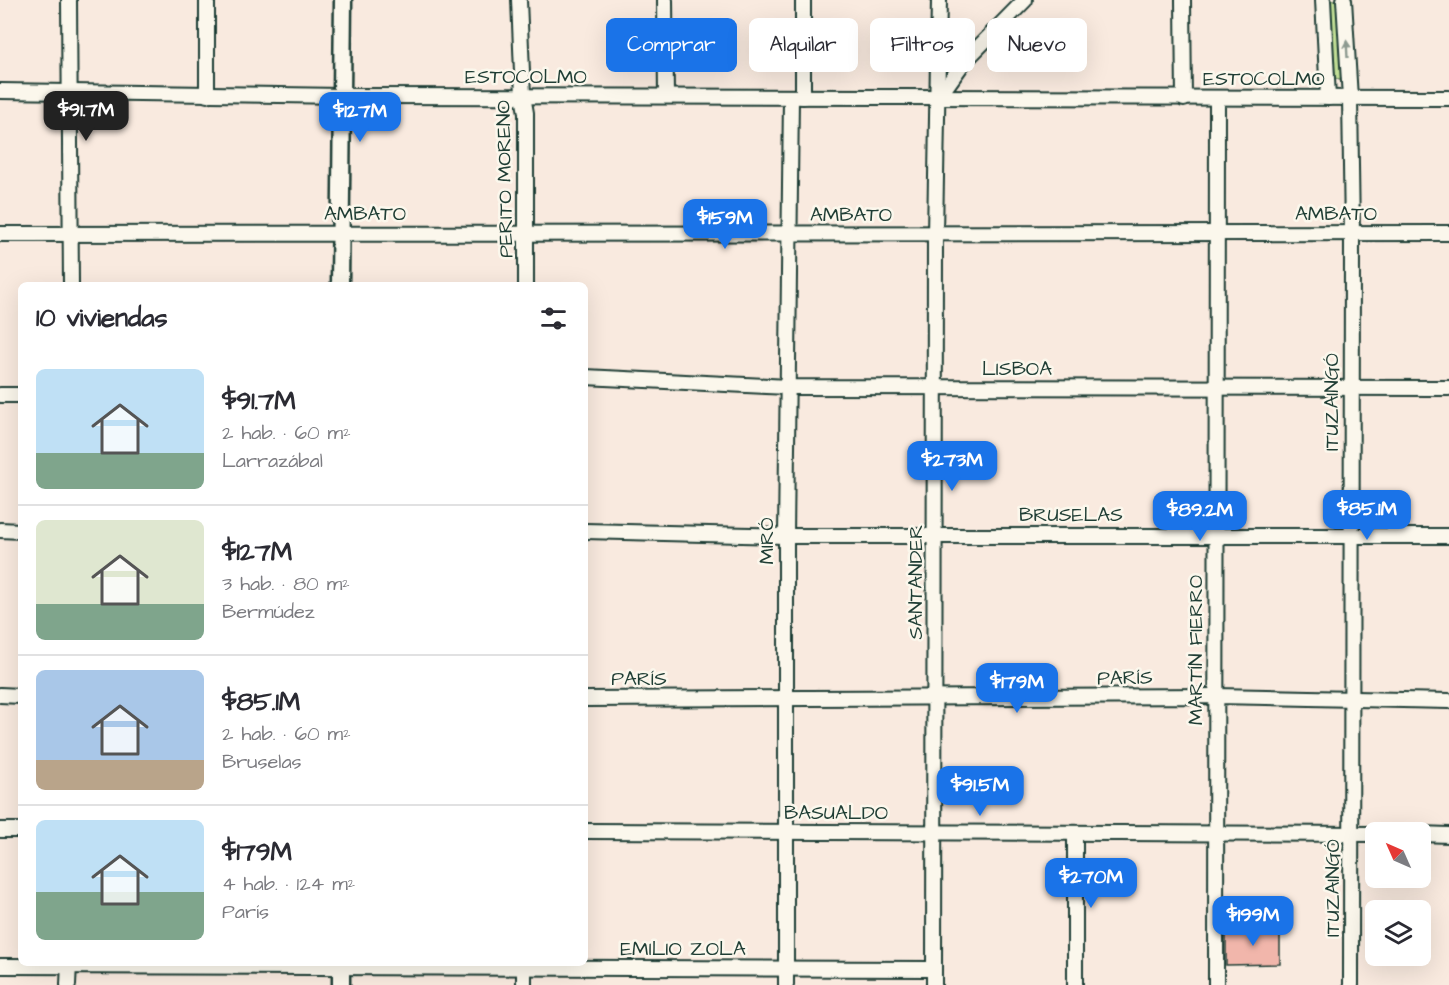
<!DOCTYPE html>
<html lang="es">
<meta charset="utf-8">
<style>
:root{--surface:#fff;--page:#f7f7f7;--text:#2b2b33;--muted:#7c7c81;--line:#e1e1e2;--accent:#1a73e8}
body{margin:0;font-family:"Architects Daughter",sans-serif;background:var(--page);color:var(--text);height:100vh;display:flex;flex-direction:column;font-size:22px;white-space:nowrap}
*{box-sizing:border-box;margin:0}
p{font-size:20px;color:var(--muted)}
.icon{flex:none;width:33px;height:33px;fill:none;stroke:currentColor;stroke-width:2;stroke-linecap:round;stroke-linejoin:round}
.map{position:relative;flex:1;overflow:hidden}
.panel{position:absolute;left:18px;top:282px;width:570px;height:684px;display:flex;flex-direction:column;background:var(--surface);border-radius:9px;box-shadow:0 6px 24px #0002}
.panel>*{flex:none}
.top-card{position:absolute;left:606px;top:18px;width:570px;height:54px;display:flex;gap:12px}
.needle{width:39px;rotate:315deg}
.fabs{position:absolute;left:1365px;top:822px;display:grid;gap:12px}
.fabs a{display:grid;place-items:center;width:66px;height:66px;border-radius:9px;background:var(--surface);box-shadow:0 6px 24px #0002;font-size:30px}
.price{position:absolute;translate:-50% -51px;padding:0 14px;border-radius:12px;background:var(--accent);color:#fff;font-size:20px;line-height:39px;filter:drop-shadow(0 2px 3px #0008)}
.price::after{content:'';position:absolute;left:50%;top:36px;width:18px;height:14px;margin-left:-9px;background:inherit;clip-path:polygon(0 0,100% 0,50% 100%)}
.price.on{background:#222;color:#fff}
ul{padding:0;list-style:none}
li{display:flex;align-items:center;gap:18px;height:150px;padding:0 18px}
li+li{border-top:2px solid var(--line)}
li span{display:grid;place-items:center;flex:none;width:168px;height:120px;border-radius:9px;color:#555}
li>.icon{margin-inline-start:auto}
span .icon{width:72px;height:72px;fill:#fffc;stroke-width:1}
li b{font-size:26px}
h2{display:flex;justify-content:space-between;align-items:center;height:72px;padding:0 18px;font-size:26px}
.pill{padding:0 21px;border-radius:9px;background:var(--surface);box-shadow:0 6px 24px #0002;font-size:21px;line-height:54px}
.pill.on{background:var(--accent);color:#fff}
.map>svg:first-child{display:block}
.green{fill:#c0dd95;stroke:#708d64;stroke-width:1.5}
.building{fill:#f1b6ab;stroke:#1f3d34;stroke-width:1.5}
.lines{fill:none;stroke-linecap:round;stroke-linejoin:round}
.minor-casing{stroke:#1f3d34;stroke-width:18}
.tertiary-casing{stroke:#1f3d34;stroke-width:21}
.minor{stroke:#fbf7ec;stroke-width:14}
.tertiary{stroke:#fbf7ec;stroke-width:16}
.oneway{fill:#8d9a90}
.labels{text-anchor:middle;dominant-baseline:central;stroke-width:5;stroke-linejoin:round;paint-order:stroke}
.street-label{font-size:20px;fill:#1f3d34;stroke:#fbf7ec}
</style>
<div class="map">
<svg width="1449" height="985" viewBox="0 0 1449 985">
<rect width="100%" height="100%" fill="#f9eadf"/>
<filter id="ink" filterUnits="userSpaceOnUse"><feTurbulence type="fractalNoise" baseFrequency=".0167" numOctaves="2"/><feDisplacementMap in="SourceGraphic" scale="12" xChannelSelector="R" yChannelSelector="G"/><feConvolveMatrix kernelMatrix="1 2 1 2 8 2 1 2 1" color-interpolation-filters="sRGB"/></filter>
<g filter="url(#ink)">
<path class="green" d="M1330,0H1338L1342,81L1335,78Z"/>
<path class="building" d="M1280,929V964L1226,965V930Z"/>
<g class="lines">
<g class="minor-casing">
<g id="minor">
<path d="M69,0L71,285"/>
<path d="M519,0L523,96L526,113V285"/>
<path d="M665,0L666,96"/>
<path d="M803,0V97"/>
<path d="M1183,0L1184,99"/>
<path d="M1323,0L1328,98"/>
<path d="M1344,0L1350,98L1352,233L1351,985"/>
<path d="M0,91L343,96L1449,98"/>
<path d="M207,95V0"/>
<path d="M938,98L963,63L1025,0"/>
<path d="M0,234L1449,233"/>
<path d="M585,377L788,387L1449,388"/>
<path d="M0,395H21"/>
<path d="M0,530L21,531"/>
<path d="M585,531L786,536H1449"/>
<path d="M0,695L21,696"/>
<path d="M585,699L1216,696L1449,701"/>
<path d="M0,830H21"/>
<path d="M585,831L1376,834"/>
<path d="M1075,834V985"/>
<path d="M1420,834L1449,835"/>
<path d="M0,966L933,969"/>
<path d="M68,985L69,963"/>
<path d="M524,985V963"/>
<path d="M786,985V536L791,98"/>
<path d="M934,985L935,235L939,0"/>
<path d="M1216,985L1217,99"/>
</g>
</g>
<g class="tertiary-casing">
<g id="tertiary">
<path d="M340,285L343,0"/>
<path d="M341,963V985"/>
</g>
</g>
<use href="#minor" class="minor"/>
<use href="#tertiary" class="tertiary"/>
</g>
<defs><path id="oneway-solid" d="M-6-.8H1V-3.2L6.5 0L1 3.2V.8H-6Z" transform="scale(1.5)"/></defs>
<use class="oneway" href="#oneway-solid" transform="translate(1347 49) rotate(-93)"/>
</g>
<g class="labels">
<g class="street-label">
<text x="526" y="77">ESTOCOLMO</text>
<text x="1264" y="79">ESTOCOLMO</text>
<text transform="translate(505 179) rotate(-91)">PERITO MORENO</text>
<text x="365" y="214">AMBATO</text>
<text x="1336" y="214">AMBATO</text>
<text x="851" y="215">AMBATO</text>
<text x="1017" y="369">LISBOA</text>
<text transform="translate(1332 402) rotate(-90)">ITUZAINGÓ</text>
<text x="1071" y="515">BRUSELAS</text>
<text transform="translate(767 541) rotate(-90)">MIRÓ</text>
<text transform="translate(916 582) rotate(-90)">SANTANDER</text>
<text transform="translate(1196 650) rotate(-90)">MARTÍN FIERRO</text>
<text transform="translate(1125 678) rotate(-1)">PARÍS</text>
<text x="639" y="679">PARÍS</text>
<text x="836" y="813">BASUALDO</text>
<text transform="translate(1333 888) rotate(-90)">ITUZAINGÓ</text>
<text x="683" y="949">EMILIO ZOLA</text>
</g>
</g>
</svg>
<div class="fabs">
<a><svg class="needle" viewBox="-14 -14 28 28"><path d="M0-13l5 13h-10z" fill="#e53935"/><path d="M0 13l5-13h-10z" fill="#7c7c81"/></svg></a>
<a><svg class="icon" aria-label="layers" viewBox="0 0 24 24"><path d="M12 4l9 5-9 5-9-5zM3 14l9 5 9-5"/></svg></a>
</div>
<b class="price on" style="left:86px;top:142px">$91.7M</b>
<b class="price" style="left:360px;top:143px">$127M</b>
<b class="price" style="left:725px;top:250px">$159M</b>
<b class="price" style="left:952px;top:492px">$273M</b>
<b class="price" style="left:1367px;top:541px">$85.1M</b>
<b class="price" style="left:1200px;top:542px">$89.2M</b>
<b class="price" style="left:1017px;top:714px">$179M</b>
<b class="price" style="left:980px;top:817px">$91.5M</b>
<b class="price" style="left:1091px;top:909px">$270M</b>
<b class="price" style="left:1253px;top:947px">$199M</b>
<div class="top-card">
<a class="pill on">Comprar</a>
<a class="pill">Alquilar</a>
<a class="pill">Filtros</a>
<a class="pill">Nuevo</a>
</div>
<section class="panel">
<h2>10 viviendas<svg class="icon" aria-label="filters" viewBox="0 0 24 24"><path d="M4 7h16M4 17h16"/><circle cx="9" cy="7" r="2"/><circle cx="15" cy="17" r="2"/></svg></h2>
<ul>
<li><span style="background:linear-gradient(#bfe0f5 70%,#7fa58c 0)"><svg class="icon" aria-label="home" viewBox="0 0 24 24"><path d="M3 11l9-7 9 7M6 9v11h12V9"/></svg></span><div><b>$91.7M</b><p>2 hab. · 60 m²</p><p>Larrazábal</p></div></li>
<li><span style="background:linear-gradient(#dfe7d0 70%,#7fa58c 0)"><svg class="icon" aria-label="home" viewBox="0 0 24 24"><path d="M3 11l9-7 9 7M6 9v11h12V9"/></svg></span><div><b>$127M</b><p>3 hab. · 80 m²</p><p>Bermúdez</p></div></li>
<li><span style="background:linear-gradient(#a9c7e8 75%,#b9a48a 0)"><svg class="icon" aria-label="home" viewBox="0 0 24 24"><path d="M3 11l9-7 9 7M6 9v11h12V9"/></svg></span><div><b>$85.1M</b><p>2 hab. · 60 m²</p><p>Bruselas</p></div></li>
<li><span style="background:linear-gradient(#bfe0f5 60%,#7fa58c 0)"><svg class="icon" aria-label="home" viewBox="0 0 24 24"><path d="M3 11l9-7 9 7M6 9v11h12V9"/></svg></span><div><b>$179M</b><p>4 hab. · 124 m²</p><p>París</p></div></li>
</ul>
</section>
</div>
